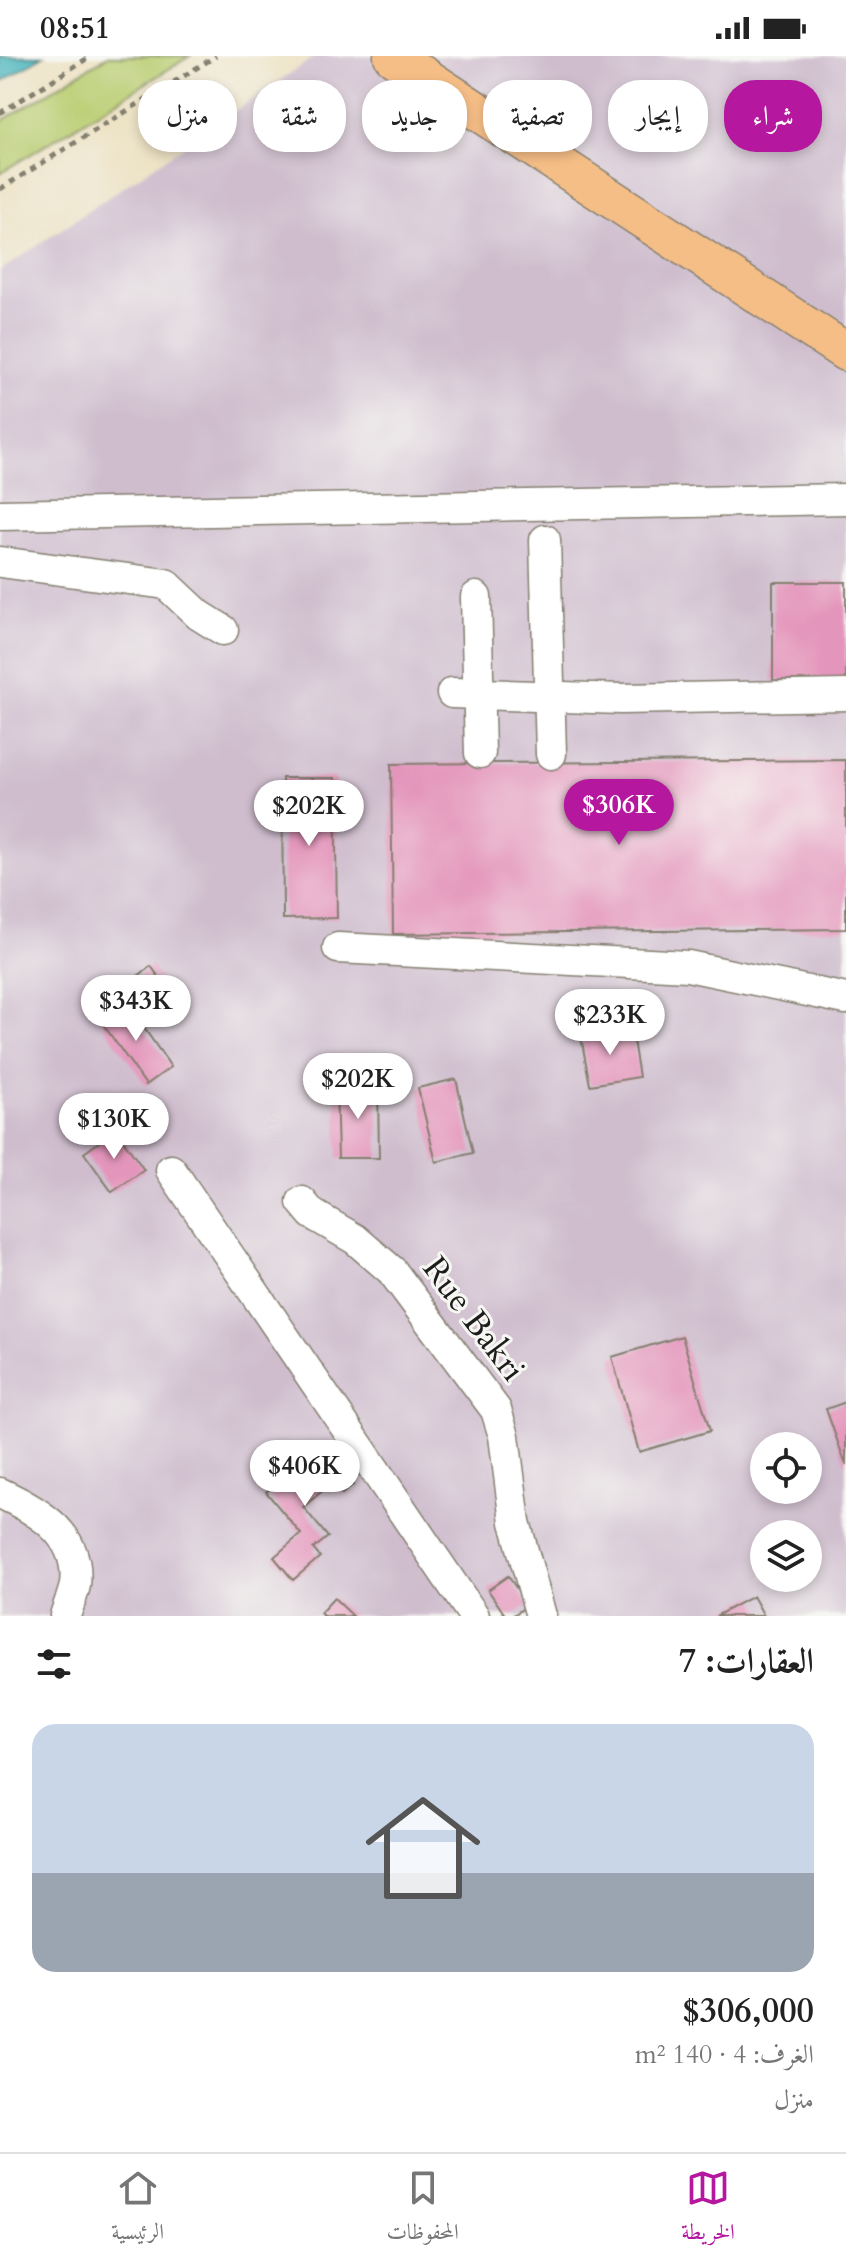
<!DOCTYPE html>
<html lang="ar">
<meta charset="utf-8">
<style>
:root{--surface:#fff;--page:#f6f6f6;--text:#222;--muted:#767676;--line:#e0e0e0;--accent:#b5179e}
body{margin:0;font-family:Cardo,Amiri,serif;background:var(--page);color:var(--text);direction:rtl;height:100vh;display:flex;flex-direction:column;font-size:30px;white-space:nowrap}
*{box-sizing:border-box;margin:0}
p{font-size:26px;color:var(--muted)}
.icon{flex:none;width:44px;height:44px;fill:none;stroke:currentColor;stroke-width:2;stroke-linecap:round;stroke-linejoin:round}
.map{position:relative;height:1560px;overflow:hidden;direction:ltr}
.details{display:flex;flex-direction:column;background:var(--surface);flex:1}
.details>*{flex:none}
.banner{position:absolute;left:24px;top:24px;width:798px;height:72px;direction:rtl;display:flex;gap:16px}
.fabs{position:absolute;left:750px;top:1376px;display:grid;gap:16px}
.fabs a{display:grid;place-items:center;width:72px;height:72px;border-radius:50%;background:var(--surface);box-shadow:0 4px 12px #0003;font-size:40px}
.price{position:absolute;translate:-50% -68px;padding:0 18px;border-radius:28px;background:#fff;color:#222;font-size:26px;line-height:52px;filter:drop-shadow(0 2px 4px #0008)}
.price::after{content:'';position:absolute;left:50%;top:48px;width:24px;height:18px;margin-left:-12px;background:inherit;clip-path:polygon(0 0,100% 0,50% 100%)}
.price.selected{background:var(--accent);color:#fff}
ul{padding:0;list-style:none}
li{display:grid;align-content:center;gap:16px;height:424px;padding:0 32px}
li+li{border-top:2px solid var(--line)}
li span{display:grid;place-items:center;height:248px;border-radius:24px;color:#555}
li>.icon{margin-inline-start:auto}
span .icon{width:144px;height:144px;fill:#fffc;stroke-width:1}
li b{font-size:34px}
h2{display:flex;justify-content:space-between;align-items:center;height:96px;padding:0 32px;font-size:34px}
.pill{padding:0 28px;border-radius:32px;background:var(--surface);box-shadow:0 4px 12px #0003;font-size:28px;line-height:72px}
.pill.selected{background:var(--accent);color:#fff}
.status{display:flex;justify-content:space-between;align-items:center;height:56px;padding:0 40px;background:var(--surface);direction:ltr}
.status svg{height:22px;fill:currentColor}
.tabs{display:flex;justify-content:space-around;align-items:center;height:112px;border-top:2px solid var(--line);background:var(--surface);font-size:22px;color:var(--muted)}
.tabs a{display:grid;justify-items:center;gap:4px}
.tabs .selected{color:var(--accent)}
.map>svg:first-child{display:block}
.industrial{fill:#cfbdce;fill-rule:evenodd}
.green{fill:#bacd71;stroke:#6b7446;stroke-width:2}
.water{fill:#40b1b8;stroke:#2e666a;stroke-width:2}
.building{fill:#e495bb}
.lines{fill:none;stroke-linecap:round;stroke-linejoin:round}
.minor-casing{stroke:#847f70;stroke-width:33}
.major-casing{stroke:#847f70;stroke-width:41}
.path{stroke:#847f70;stroke-width:5;stroke-dasharray:6 6;stroke-linecap:butt}
.minor{stroke:#fff;stroke-width:30}
.major{stroke:#f6be87;stroke-width:38}
.labels{text-anchor:middle;dominant-baseline:central;stroke-width:6;stroke-linejoin:round;paint-order:stroke}
.street-label{font-size:34px;fill:#1c1c1c;stroke:#f6f6f2}
</style>
<div class="status"><b>08:51</b><svg viewBox="0 0 49 12"><path d="M0 12V9h3v3zM5 12V6h3v6zM10 12V3h3v9zM15 12V0h3v12zM26 1h20v11H26zM47 4h2v5h-2z"/></svg></div>
<div class="map">
<svg width="846" height="1560" viewBox="0 0 846 1560">
<rect width="100%" height="100%" fill="#f6f6f2"/>
<filter id="ink" filterUnits="userSpaceOnUse"><feTurbulence type="fractalNoise" baseFrequency=".0125" numOctaves="2"/><feDisplacementMap in="SourceGraphic" scale="16" xChannelSelector="R" yChannelSelector="G"/><feConvolveMatrix kernelMatrix="1 2 1 2 8 2 1 2 1" color-interpolation-filters="sRGB"/></filter>
<filter id="wash" filterUnits="userSpaceOnUse"><feTurbulence type="fractalNoise" baseFrequency=".006" numOctaves="4" result="noise"/><feDisplacementMap in="SourceGraphic" scale="32" xChannelSelector="R" yChannelSelector="G"/><feGaussianBlur stdDeviation="1.8" result="paint"/><feColorMatrix in="noise" values="0 0 0 0 0 0 0 0 0 0 0 0 0 0 0 0 0 1.4 0 .05"/><feComposite in="paint" operator="in"/></filter>
<g filter="url(#wash)">
<rect width="100%" height="100%" fill="#ede2c4"/>
<path class="industrial" d="M316,0H846V1560H0V215ZM764,1390H808V1434H764ZM764,1478H808V1522H764Z"/>
<path class="green" d="M108,0H190L0,117V66Z"/>
<path class="water" d="M0,0H43L0,27Z"/>
<g id="blocks">
<g class="building">
<path d="M773,526H846V625L773,624Z"/>
<path d="M846,704V873L393,878L391,708Z"/>
<path d="M282,722H335L337,862L283,863Z"/>
<path d="M151,910L173,941L154,954L133,924Z"/>
<path d="M126,946L171,1011L146,1029L100,964Z"/>
<path d="M631,972L639,1021L590,1029L581,981Z"/>
<path d="M456,1023L473,1097L436,1106L418,1032Z"/>
<path d="M336,1029H378L379,1102H338Z"/>
<path d="M116,1074L144,1114L112,1136L84,1097Z"/>
<path d="M682,1280L710,1375L639,1396L612,1301Z"/>
<path d="M846,1346V1409L826,1353Z"/>
<path d="M321,1391L353,1429L342,1438L332,1427L303,1451L328,1481L313,1493L320,1501L293,1524L274,1501L301,1478L266,1436Z"/>
<path d="M508,1520L528,1549L512,1560H506L488,1534Z"/>
<path d="M753,1540L764,1560H716Z"/>
<path d="M334,1542L353,1560H323L320,1557Z"/>
</g>
</g>
</g>
<g filter="url(#ink)">
<use href="#blocks" fill-opacity="0" stroke="#847f70" stroke-width="2"/>
<g class="lines">
<g class="minor-casing">
<g id="minor">
<path d="M0,459L846,443"/>
<path d="M545,484L551,698"/>
<path d="M0,506L166,528L199,559L223,574"/>
<path d="M476,541L480,697"/>
<path d="M452,637L621,643L846,639"/>
<path d="M338,892L688,910L846,943"/>
<path d="M171,1114L474,1560"/>
<path d="M302,1146L312,1158L355,1183L392,1215L496,1354L504,1380L515,1466L541,1560"/>
<path d="M0,1437C39,1455 81,1479 75,1529C73,1539 68,1550 65,1560"/>
</g>
</g>
<g class="major-casing">
<path id="major" d="M393,0L846,296"/>
</g>
<g class="path">
<path d="M0,57L91,0"/>
<path d="M0,133L216,0"/>
</g>
<use href="#minor" class="minor"/>
<use href="#major" class="major"/>
</g>
</g>
<g class="labels">
<g class="street-label">
<text transform="translate(474 1263) rotate(53)">Rue Bakri</text>
</g>
</g>
</svg>
<div class="fabs">
<a><svg class="icon" aria-label="locate" viewBox="0 0 24 24"><circle cx="12" cy="12" r="6"/><path d="M12 2v4M12 18v4M2 12h4M18 12h4"/></svg></a>
<a><svg class="icon" aria-label="layers" viewBox="0 0 24 24"><path d="M12 4l9 5-9 5-9-5zM3 14l9 5 9-5"/></svg></a>
</div>
<b class="price selected" style="left:619px;top:791px">$306K</b>
<b class="price" style="left:309px;top:792px">$202K</b>
<b class="price" style="left:136px;top:987px">$343K</b>
<b class="price" style="left:610px;top:1001px">$233K</b>
<b class="price" style="left:358px;top:1065px">$202K</b>
<b class="price" style="left:114px;top:1105px">$130K</b>
<b class="price" style="left:305px;top:1452px">$406K</b>
<div class="banner">
<a class="pill selected">شراء</a>
<a class="pill">إيجار</a>
<a class="pill">تصفية</a>
<a class="pill">جديد</a>
<a class="pill">شقة</a>
<a class="pill">منزل</a>
</div>
</div>
<section class="details">
<h2>العقارات: 7<svg class="icon" aria-label="filters" viewBox="0 0 24 24"><path d="M4 7h16M4 17h16"/><circle cx="9" cy="7" r="2"/><circle cx="15" cy="17" r="2"/></svg></h2>
<ul>
<li><span style="background:linear-gradient(#c9d6e8 60%,#9aa5b1 0)"><svg class="icon" aria-label="home" viewBox="0 0 24 24"><path d="M3 11l9-7 9 7M6 9v11h12V9"/></svg></span><div><b>$306,000</b><p>الغرف: 4 · 140 m²</p><p>منزل</p></div></li>
</ul>
</section>
<nav class="tabs">
<a class="selected"><svg class="icon" aria-label="map" viewBox="0 0 24 24"><path d="M3 6l6-2 6 2 6-2v14l-6 2-6-2-6 2zM9 4v14M15 6v14"/></svg>الخريطة</a>
<a><svg class="icon" aria-label="saved" viewBox="0 0 24 24"><path d="M7 4h10v16l-5-4-5 4z"/></svg>المحفوظات</a>
<a><svg class="icon" aria-label="home" viewBox="0 0 24 24"><path d="M3 11l9-7 9 7M6 9v11h12V9"/></svg>الرئيسية</a>
</nav>
